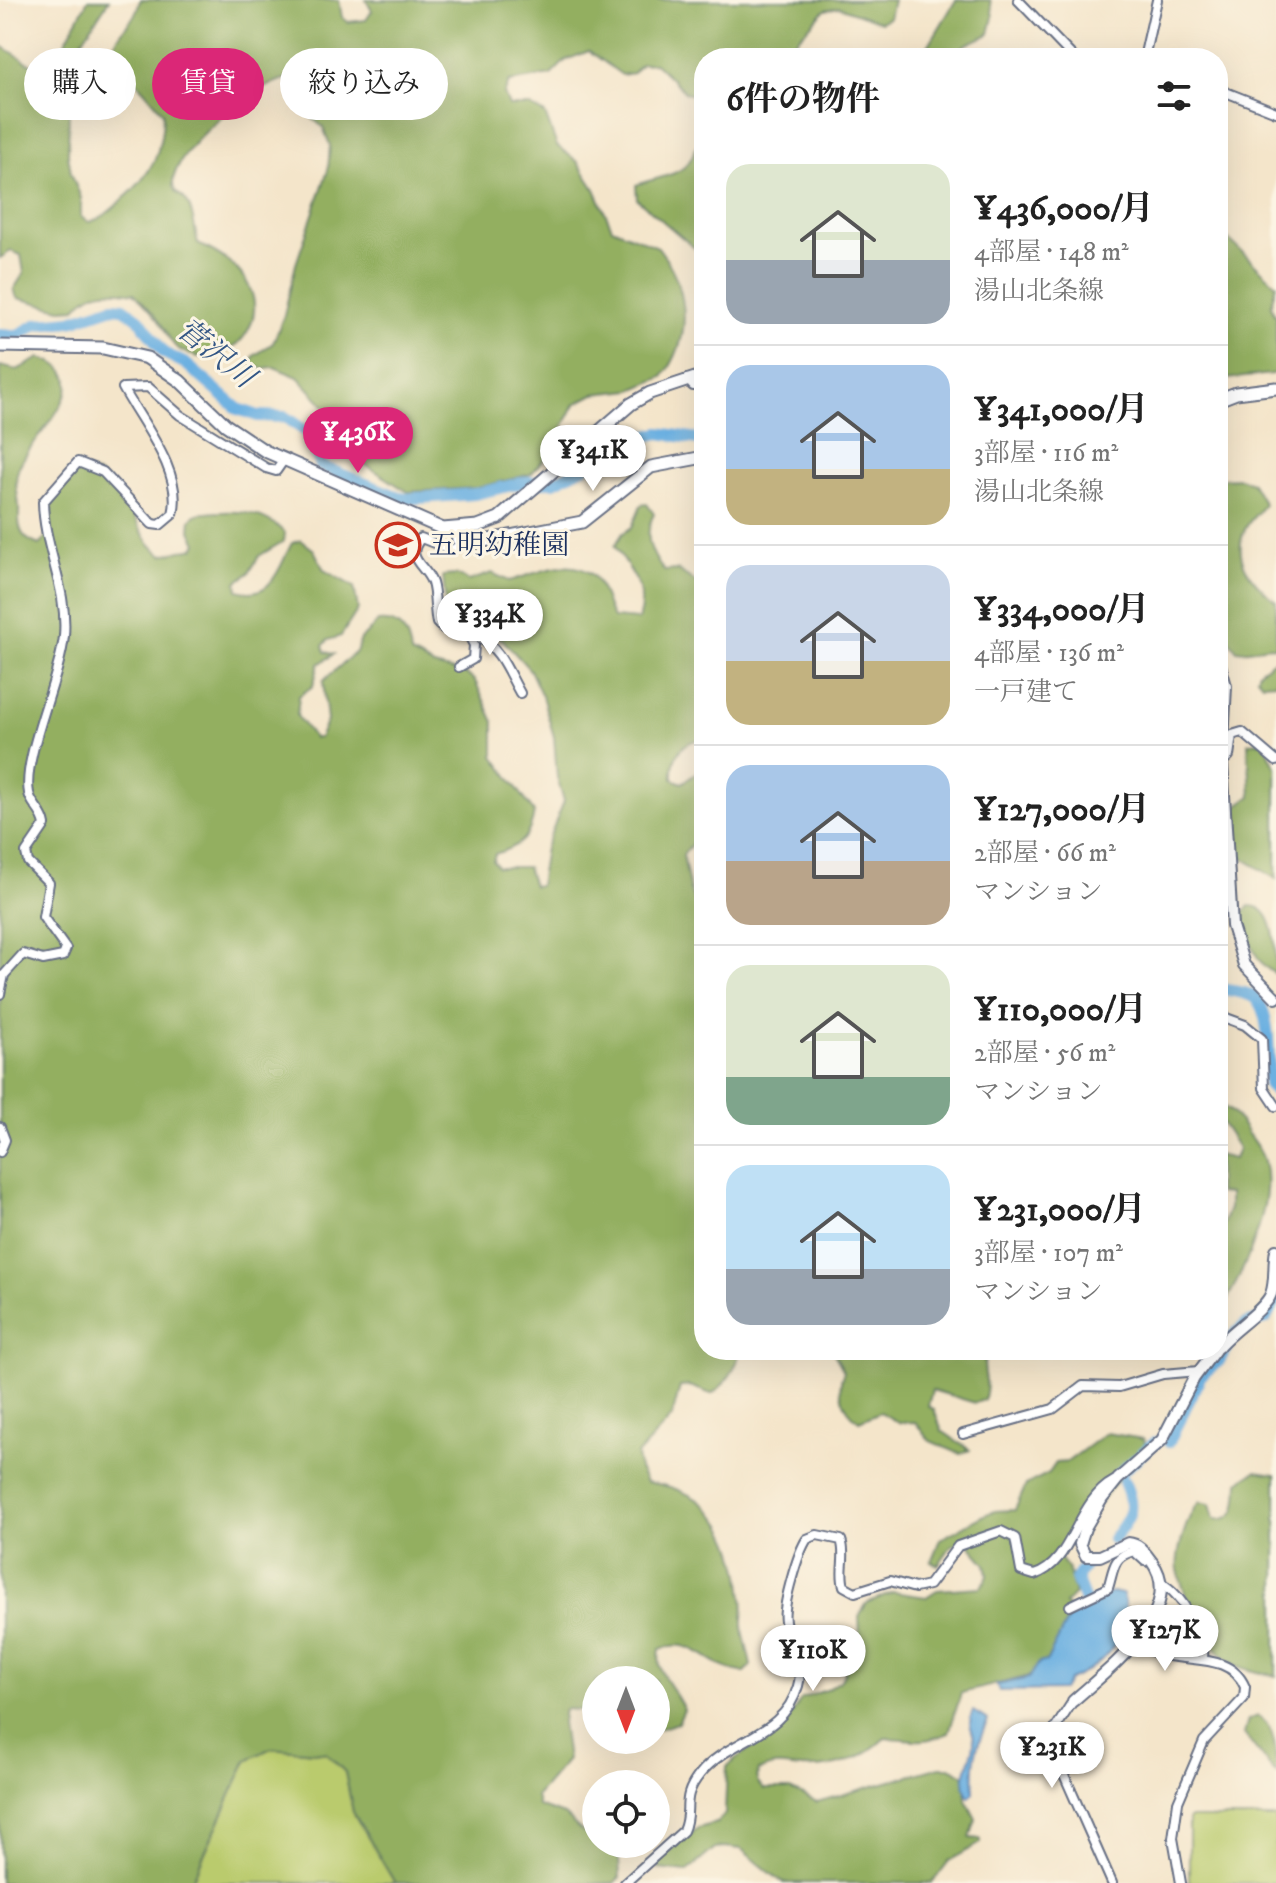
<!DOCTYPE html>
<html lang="ja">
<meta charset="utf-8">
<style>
:root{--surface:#fff;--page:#f6f6f6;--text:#222;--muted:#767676;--line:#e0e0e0;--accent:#db2777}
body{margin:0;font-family:"IM FELL DW Pica","Noto Serif JP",serif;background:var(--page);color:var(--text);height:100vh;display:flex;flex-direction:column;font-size:30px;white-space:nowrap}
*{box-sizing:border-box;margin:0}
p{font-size:26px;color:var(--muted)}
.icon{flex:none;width:44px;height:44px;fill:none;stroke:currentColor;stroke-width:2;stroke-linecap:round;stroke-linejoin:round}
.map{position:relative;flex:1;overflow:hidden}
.side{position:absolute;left:694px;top:48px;width:534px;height:1312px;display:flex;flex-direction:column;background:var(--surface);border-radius:32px;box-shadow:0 8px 32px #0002}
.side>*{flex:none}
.hud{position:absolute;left:24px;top:48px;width:550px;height:72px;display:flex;gap:16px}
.needle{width:52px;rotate:180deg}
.fabs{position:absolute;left:582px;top:1666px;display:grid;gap:16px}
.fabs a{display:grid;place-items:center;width:88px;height:88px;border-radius:50%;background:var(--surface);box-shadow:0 8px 32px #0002;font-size:40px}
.price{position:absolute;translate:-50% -68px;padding:0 18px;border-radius:28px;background:#fff;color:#222;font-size:26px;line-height:52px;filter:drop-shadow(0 2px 4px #0008)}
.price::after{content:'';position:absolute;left:50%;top:48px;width:24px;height:18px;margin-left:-12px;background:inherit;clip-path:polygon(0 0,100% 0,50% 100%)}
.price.selected{background:var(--accent);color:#fff}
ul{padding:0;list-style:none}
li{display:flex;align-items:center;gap:24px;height:200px;padding:0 32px}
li+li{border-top:2px solid var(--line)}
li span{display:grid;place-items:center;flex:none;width:224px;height:160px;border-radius:24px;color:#555}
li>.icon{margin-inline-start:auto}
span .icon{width:96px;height:96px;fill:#fffc;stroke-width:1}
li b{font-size:34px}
h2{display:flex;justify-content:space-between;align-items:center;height:96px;padding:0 32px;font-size:34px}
.chip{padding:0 28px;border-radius:36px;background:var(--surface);box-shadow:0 8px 32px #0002;font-size:28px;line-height:72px}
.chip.selected{background:var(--accent);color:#fff}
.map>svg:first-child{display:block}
.green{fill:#bacb6d;stroke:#6a7d66;stroke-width:2}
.forest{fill:#93af60;stroke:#576f5f;stroke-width:2}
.water{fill:#6cb0e1;stroke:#4470a0;stroke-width:2}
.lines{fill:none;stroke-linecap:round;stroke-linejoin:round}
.river{stroke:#6cb0e1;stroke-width:12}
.minor-casing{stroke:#676f84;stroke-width:12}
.tertiary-casing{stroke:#676f84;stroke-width:14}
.secondary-casing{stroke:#676f84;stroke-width:15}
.minor{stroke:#fff;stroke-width:8}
.tertiary{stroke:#fff;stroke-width:10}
.secondary{stroke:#fff;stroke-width:11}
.labels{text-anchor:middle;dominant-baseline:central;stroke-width:6;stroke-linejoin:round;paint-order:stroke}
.poi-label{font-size:28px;fill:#1b2f5e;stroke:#fcf5e5;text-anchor:start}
.water-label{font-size:30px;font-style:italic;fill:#335685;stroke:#fcf5e5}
</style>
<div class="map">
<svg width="1276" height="1883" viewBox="0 0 1276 1883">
<rect width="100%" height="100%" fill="#fcf5e5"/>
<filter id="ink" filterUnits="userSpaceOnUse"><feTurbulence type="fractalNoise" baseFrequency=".0125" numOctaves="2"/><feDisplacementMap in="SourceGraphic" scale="16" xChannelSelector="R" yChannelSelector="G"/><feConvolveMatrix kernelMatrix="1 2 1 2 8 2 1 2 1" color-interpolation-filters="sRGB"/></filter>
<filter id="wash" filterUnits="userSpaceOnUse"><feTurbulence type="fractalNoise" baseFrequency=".006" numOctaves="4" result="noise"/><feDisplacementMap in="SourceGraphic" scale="32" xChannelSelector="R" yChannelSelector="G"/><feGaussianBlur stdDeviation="1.8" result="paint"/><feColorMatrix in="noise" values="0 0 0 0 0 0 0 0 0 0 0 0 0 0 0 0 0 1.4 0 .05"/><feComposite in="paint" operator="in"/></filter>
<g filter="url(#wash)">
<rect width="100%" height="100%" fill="#f4e5ca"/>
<g class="green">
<path d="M271,1748L326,1753L345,1772L353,1812L395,1883H191L247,1760Z"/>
<path d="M1276,1818V1883H1189V1818Z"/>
</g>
<g class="forest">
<path d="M88,0H109L80,44L70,70L68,154L71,173L81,198V217L89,222C102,219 111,210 121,201C152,175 163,152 163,112C154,103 146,91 137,83C118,66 99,63 121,33C130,21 137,15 140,0H339L342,17L348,22L366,20L372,11L366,0H893L889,18L880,22L839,7L825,10L779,58H704V98L686,93L655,63L641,64L633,73L622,75L589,51L566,60L551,75L509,82L504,94L509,106H530L545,114L557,146L577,161L595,189L612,228L658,247L663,254C690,294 692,338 663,377L632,390L594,394L575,404L549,454L531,474L477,488L408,492L363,463L335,417L298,377L274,367L256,369L251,362L254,356L273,343L284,315L296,264L328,170L330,145L323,127L306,113L286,79C257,84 172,149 173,184C173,194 183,195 187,202C194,213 195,232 198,244C309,292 230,388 176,347C169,341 165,328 159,321C152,311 143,302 134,293C110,289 93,287 76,308L61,309L17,298L14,289L24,273L21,255L11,251L0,258V45L36,67L54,63Z"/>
<path d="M956,0H990L993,17L989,34L965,45L951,58H921Z"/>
<path d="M704,136V256L637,199L636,185C653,178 677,177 688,163C695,154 695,144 704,136Z"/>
<path d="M1218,214L1221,232L1276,284L1271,306L1276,316V372L1272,374L1218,380Z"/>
<path d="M40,358C110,376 28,437 18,470C13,484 20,499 19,513C18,531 23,540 40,545C53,533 50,513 52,496L74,474L85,469C137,486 130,535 163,555L194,548L197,543L190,529L191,519L197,514C230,510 261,508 285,533L284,541L259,556L249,573L237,582L238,590C273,601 280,564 292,543L301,540L314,550L324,570L354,587L358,609L341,636L328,640L323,646L325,652L334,654L319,664L313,686L299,696L297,716L314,738H319L327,721L323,681L356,652L361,639L378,622C400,620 409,633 411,654L434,666L466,674L475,681L494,722V756L534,812C530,839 520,846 495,854L493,861L498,867H527L533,886L539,885L545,848L564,801L557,777L554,737L542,696L530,670L503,640L486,630L451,625L447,621L443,576L457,575L469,581L492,573L509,581C533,575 574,554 594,577C604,588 605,605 613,618L638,620C649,587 630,573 615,546L622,534L632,527L641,505L647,504L654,514C643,535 650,553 664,571L678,570L704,588V739C680,741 672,756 673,779L682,783L704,768V829L683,855L690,891L697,906L704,901V1350H739C740,1365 724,1387 711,1394L690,1386L680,1387L672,1417L637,1455L639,1469L646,1482C714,1491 737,1532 743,1598C745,1608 742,1619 743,1629C745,1642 749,1654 751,1666L745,1672C711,1672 696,1634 660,1649C655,1677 674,1686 684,1710L678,1723L656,1730V1680H596V1728L581,1710L564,1709L562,1722L567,1760L536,1796L538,1806L564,1815L596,1844L614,1854L619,1859L620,1877L614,1883H395L353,1812L345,1772L326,1753L271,1748L247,1760L191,1883H0V366L17,370Z"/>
<path d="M1240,478L1252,483L1264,504C1259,512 1253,517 1248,524C1228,556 1252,582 1276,601V647C1264,643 1251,653 1237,650L1218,626V479Z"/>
<path d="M1276,659V682L1262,683L1257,677L1259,671Z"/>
<path d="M1260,742L1265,744L1276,768V879L1235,853V807L1251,796L1248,743Z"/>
<path d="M1249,906C1276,905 1276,948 1276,974C1253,964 1248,935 1243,913Z"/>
<path d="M1223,1107C1235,1112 1241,1123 1248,1134C1254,1142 1262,1152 1264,1161C1276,1205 1241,1279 1218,1314V1238L1229,1208V1194L1218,1193V1155L1234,1159L1238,1148L1218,1117Z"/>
<path d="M832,1350H988C978,1368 992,1383 984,1400L975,1403L932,1390L928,1406L934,1410L942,1431L970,1450L960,1454L930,1441L915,1422L899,1423L880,1412L859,1421C842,1408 836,1390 844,1371Z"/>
<path d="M1106,1433L1143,1439L1146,1444L1058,1556L1068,1568L1075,1594L1065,1604L1072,1611L1071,1617L1047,1661L1034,1675L961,1693L949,1733C915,1746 918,1738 885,1738C862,1759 834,1770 802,1768C782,1767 779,1762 758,1771L757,1782L763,1789H790L817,1802L940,1767H950L965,1775L966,1800L976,1819L970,1838L981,1839V1843L949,1861L932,1883H783L741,1849L725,1847L715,1848L687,1872L658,1869V1860L698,1828L717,1823L725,1813L727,1767L735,1759L771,1735L790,1717L801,1699L828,1689L841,1680L860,1638L859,1616L867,1603L893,1592L926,1597L937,1590L981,1587L988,1576L986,1564L965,1540L952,1545L938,1565L931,1562L940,1539C956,1532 982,1514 995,1511C1001,1510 1008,1511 1015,1510L1026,1485L1049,1473L1056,1463L1067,1462Z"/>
<path d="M1256,1471L1276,1474V1676C1255,1671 1236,1670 1220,1653C1204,1637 1182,1591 1178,1570C1175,1556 1188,1511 1200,1502L1210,1504L1214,1519C1240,1522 1238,1502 1239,1482Z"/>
<path d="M1258,1716C1276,1727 1276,1751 1276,1774L1244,1734L1248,1720Z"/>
</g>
<g class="water">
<path d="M1112,1592L1123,1594C1133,1634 1104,1666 1069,1680L1063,1690L999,1691L997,1685L1029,1678L1039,1663L1047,1661L1072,1611Z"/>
<path d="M973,1711L988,1720C975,1747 972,1765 974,1793L969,1797C956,1780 974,1760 974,1742C974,1726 966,1729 973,1711Z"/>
</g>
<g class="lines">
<g class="river">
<path d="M0,335L16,336L38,324L71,321L113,307L124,308L139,319L164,353L186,364L238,409L258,416L285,417L307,432L321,466L404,499L475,494L525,482H554L639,438L659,433L704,440"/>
<path d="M1218,988C1229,991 1246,991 1255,998C1272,1012 1268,1064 1269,1084L1276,1092"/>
<path d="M1169,1442L1201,1375L1219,1361L1233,1336L1246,1324L1266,1318L1276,1298"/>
<path d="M1120,1473L1154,1443"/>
<path d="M1113,1539C1131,1518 1136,1508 1124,1482"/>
<path d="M1085,1565L1076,1578L1092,1619"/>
</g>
</g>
</g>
<g filter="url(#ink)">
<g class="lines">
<g class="minor-casing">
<g id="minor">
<path d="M1018,0L1074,58"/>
<path d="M1144,58L1157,0"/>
<path d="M1218,89L1276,112"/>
<path d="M687,379L693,386H704"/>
<path d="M462,544L452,550L421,538C403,559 426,565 432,583C436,596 434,610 437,623C447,635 465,631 478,637C500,647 509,674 520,693"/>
<path d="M459,667L473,659L474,645L468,634"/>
<path d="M1222,762L1229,756L1232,735L1242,732L1276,761"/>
<path d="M1218,875L1219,839L1226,833"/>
<path d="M0,994L4,975L23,954L43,960L63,956L66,949L43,917L49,883L28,862L26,853L45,825C43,811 31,805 29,793C22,758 60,679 64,636C68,588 44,549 43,502L78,462L103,472L152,524L160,525L173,514C184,473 142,423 123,388L148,387L180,415L266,468L276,471L283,461"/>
<path d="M1218,1015L1245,1025L1262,1039L1264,1088L1276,1106"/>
<path d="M0,1127L5,1140L0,1152"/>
<path d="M963,1434L1053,1409L1083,1386L1119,1387L1163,1374L1199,1371"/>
<path d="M1161,1583C1181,1593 1206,1636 1203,1658"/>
<path d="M1070,1606L1108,1588C1114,1570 1112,1556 1134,1551L1145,1561"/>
<path d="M1138,1642C1168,1671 1227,1644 1245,1687L1244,1698L1204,1741L1178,1802L1173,1838L1181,1883"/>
<path d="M1073,1701L1055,1729L1054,1752L1112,1883"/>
<path d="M625,1883L683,1831C693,1809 679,1800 700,1774C729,1738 784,1737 798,1686C805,1663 788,1644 785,1621C782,1606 798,1552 807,1539L817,1535L841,1540C847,1555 839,1571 844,1586L855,1592L890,1581L915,1588L929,1585L958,1546L1001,1531L1015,1538L1021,1571L1034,1575C1074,1563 1075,1502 1114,1481"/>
</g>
</g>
<g class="tertiary-casing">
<g id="tertiary">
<path d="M1218,657L1226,686L1222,762L1232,926L1244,965L1276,998"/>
<path d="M1218,1347C1231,1331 1265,1310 1271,1294C1276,1281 1273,1264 1276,1250"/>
<path d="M1073,1701C1105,1672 1188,1611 1152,1562C1145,1553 1140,1544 1128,1543L1100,1556H1086L1080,1544L1085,1528L1102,1499L1118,1479L1162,1440L1194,1378L1215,1350"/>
</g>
</g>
<g class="secondary-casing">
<g id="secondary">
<path d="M0,346L103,348L147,358L180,381L226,425L265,451L443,529L478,526L499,518L631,404L650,393L704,375"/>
<path d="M1218,400L1236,393L1276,388"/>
<path d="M456,530L458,540L468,544L582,522L651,467L704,457"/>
</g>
</g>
<use href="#minor" class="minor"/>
<use href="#tertiary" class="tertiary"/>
<use href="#secondary" class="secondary"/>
</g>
</g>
<defs>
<g id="school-ring" transform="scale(2.3)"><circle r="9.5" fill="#fcf5e5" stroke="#c8321e" stroke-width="1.5"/><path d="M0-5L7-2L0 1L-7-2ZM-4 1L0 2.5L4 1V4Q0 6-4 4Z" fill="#c8321e"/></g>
</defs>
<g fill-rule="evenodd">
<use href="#school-ring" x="398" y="545"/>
</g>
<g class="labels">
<g class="poi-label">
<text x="429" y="545">五明幼稚園</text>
</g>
<g class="water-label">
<text transform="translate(215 354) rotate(39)">菅沢川</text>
</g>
</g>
</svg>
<div class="fabs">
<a><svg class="needle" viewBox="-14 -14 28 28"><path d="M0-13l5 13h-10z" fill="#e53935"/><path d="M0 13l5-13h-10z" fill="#767676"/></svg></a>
<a><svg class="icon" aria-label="locate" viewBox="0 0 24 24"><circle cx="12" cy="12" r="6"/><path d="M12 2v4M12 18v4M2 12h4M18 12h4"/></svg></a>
</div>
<b class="price selected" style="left:358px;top:475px">¥436K</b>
<b class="price" style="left:593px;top:493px">¥341K</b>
<b class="price" style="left:490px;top:657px">¥334K</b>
<b class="price" style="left:1165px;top:1673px">¥127K</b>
<b class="price" style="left:813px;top:1693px">¥110K</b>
<b class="price" style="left:1052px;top:1790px">¥231K</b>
<div class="hud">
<a class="chip">購入</a>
<a class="chip selected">賃貸</a>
<a class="chip">絞り込み</a>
</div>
<section class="side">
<h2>6件の物件<svg class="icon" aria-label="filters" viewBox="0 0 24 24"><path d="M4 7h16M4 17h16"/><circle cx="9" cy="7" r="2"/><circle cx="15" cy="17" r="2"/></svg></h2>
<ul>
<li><span style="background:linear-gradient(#dfe7d0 60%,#9aa5b1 0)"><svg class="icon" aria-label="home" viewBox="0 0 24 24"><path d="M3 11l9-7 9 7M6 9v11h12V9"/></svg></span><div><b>¥436,000/月</b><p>4部屋 · 148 m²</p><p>湯山北条線</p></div></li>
<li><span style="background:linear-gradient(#a9c7e8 65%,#c2b280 0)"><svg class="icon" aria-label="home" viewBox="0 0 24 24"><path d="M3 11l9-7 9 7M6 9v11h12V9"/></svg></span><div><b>¥341,000/月</b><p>3部屋 · 116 m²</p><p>湯山北条線</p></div></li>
<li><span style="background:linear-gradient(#c9d6e8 60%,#c2b280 0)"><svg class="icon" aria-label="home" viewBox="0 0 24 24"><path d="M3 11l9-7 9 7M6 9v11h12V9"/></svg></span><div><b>¥334,000/月</b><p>4部屋 · 136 m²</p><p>一戸建て</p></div></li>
<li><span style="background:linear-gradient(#a9c7e8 60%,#b9a48a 0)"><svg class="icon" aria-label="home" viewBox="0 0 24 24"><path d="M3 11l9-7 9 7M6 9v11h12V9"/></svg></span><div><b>¥127,000/月</b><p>2部屋 · 66 m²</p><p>マンション</p></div></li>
<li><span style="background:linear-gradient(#dfe7d0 70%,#7fa58c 0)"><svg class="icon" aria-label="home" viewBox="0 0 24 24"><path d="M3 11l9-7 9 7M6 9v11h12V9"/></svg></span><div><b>¥110,000/月</b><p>2部屋 · 56 m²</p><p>マンション</p></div></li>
<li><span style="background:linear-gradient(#bfe0f5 65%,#9aa5b1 0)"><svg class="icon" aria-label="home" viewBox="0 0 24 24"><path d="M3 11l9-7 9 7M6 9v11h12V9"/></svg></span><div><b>¥231,000/月</b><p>3部屋 · 107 m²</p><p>マンション</p></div></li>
</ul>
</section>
</div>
